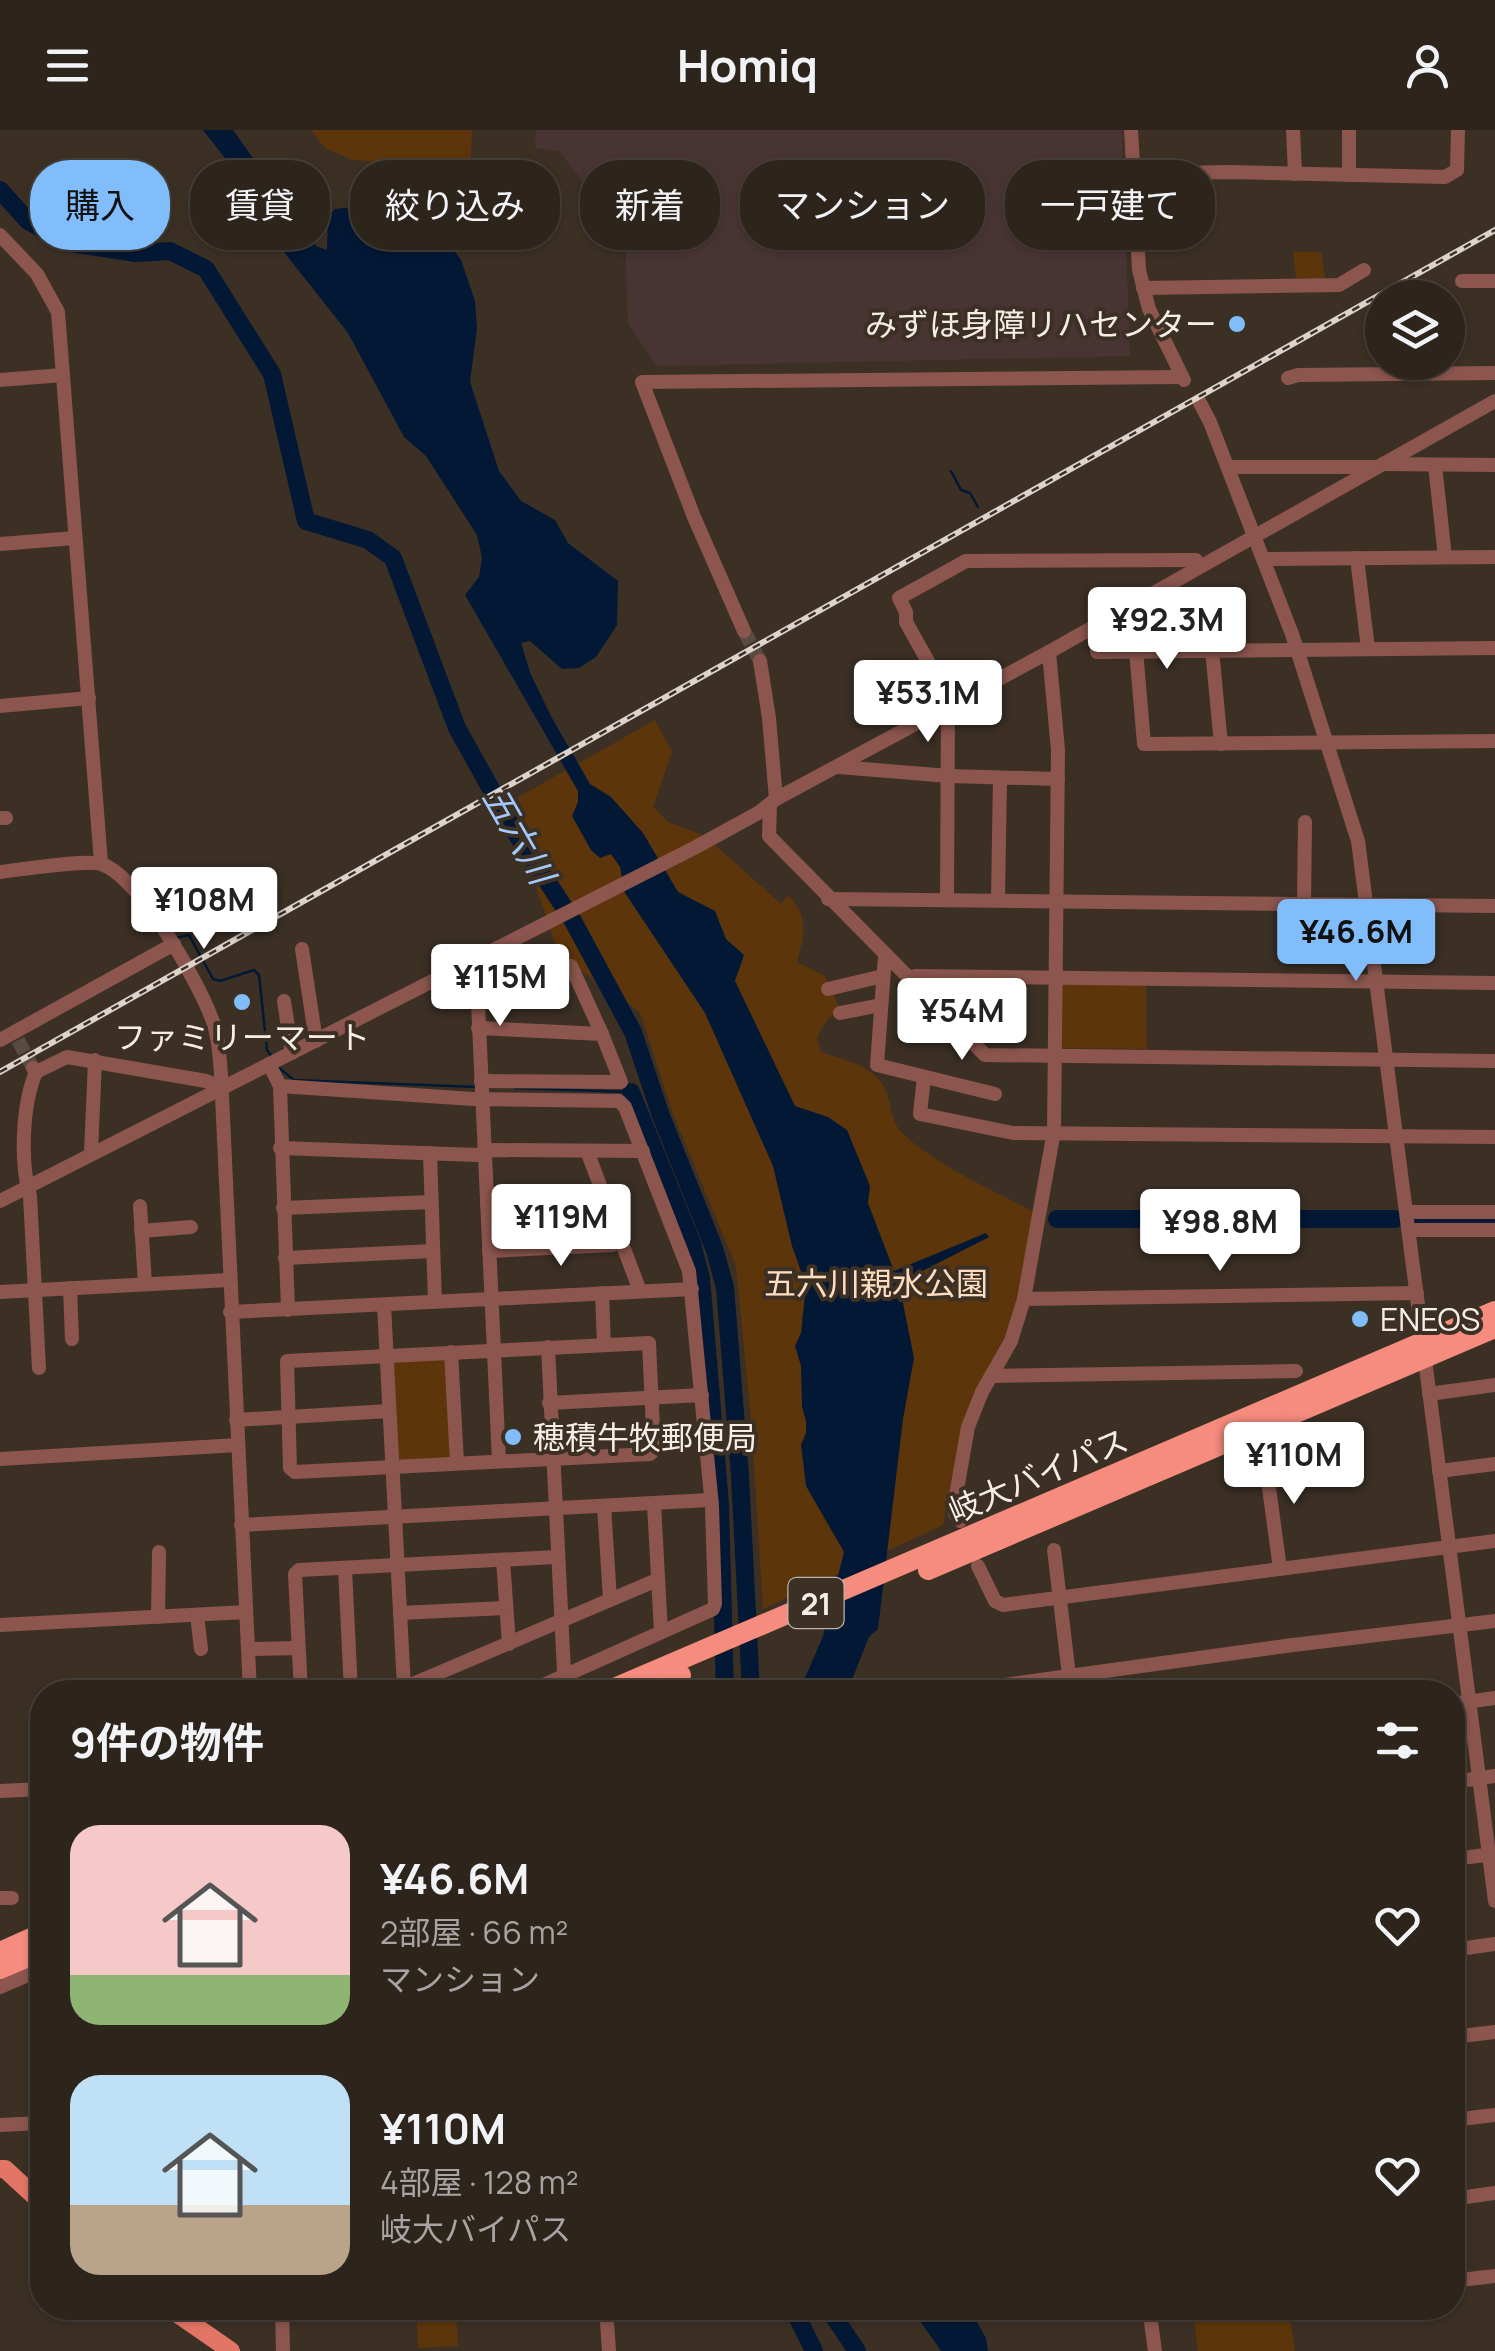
<!DOCTYPE html>
<html lang="ja">
<meta charset="utf-8">
<style>
:root{--surface:#2d241c;--page:#393029;--text:#f1f3f6;--muted:#a7a4a3;--line:#48413b;--accent:#81bdfa}
body{margin:0;font-family:Manrope,"Noto Sans JP",sans-serif;background:var(--page);color:var(--text);height:100vh;display:flex;flex-direction:column;font-size:38px;white-space:nowrap}
*{box-sizing:border-box;margin:0}
p{font-size:32px;color:var(--muted)}
.icon{flex:none;width:55px;height:55px;fill:none;stroke:currentColor;stroke-width:2;stroke-linecap:round;stroke-linejoin:round}
.map{position:relative;flex:1;overflow:hidden}
.panel{position:absolute;left:30px;top:1550px;width:1435px;height:640px;display:flex;flex-direction:column;background:var(--surface);border-radius:40px;box-shadow:0 2px 8px #0004,0 0 0 2px var(--line)}
.panel>*{flex:none}
.guide{position:absolute;left:30px;top:30px;width:1435px;height:90px;display:flex;gap:20px}
.tools{position:absolute;left:1365px;top:150px;display:grid;gap:20px}
.tools a{display:grid;place-items:center;width:100px;height:100px;border-radius:50%;background:var(--surface);box-shadow:0 2px 8px #0004,0 0 0 2px var(--line);font-size:50px}
.price{position:absolute;translate:-50% -85px;padding:0 22px;border-radius:10px;background:#fff;color:#222;font-size:32px;line-height:65px;filter:drop-shadow(0 2px 5px #0008)}
.price::after{content:'';position:absolute;left:50%;top:60px;width:30px;height:22px;margin-left:-15px;background:inherit;clip-path:polygon(0 0,100% 0,50% 100%)}
.price.selected{background:var(--accent);color:#111}
ul{padding:0;list-style:none}
li{display:flex;align-items:center;gap:30px;height:250px;padding:0 40px}
li span{display:grid;place-items:center;flex:none;width:280px;height:200px;border-radius:30px;color:#555}
li>.icon{margin-inline-start:auto}
span .icon{width:120px;height:120px;fill:#fffc;stroke-width:1}
li b{font-size:42px}
h2{display:flex;justify-content:space-between;align-items:center;height:120px;padding:0 40px;font-size:42px}
.tag{padding:0 35px;border-radius:40px;background:var(--surface);box-shadow:0 2px 8px #0004,0 0 0 2px var(--line);font-size:35px;line-height:90px}
.tag.selected{background:var(--accent);color:#111}
header{display:flex;justify-content:space-between;align-items:center;height:130px;padding:0 40px;background:var(--surface);font-size:45px;font-weight:700}
.map>svg:first-child{display:block}
.industrial{fill:#493434}
.green{fill:#5d350b}
.water{fill:#031835}
.lines{fill:none;stroke-linecap:round;stroke-linejoin:round}
.stream{stroke:#031835;stroke-width:2.5}
.river{stroke:#031835;stroke-width:18}
.minor-tunnel{stroke:#584c42;stroke-width:14;stroke-dasharray:14 7;stroke-linecap:butt}
.minor{stroke:#8c564e;stroke-width:14}
.major{stroke:#e37566;stroke-width:18}
.highway{stroke:#f58c7d;stroke-width:20}
.rail-casing{stroke:#dcd3cc;stroke-width:6}
.rail{stroke:#3c3025;stroke-width:2.5;stroke-dasharray:8;stroke-linecap:butt}
.poi-dot{fill:#81bdfa;stroke:#3c3025;stroke-width:4}
.labels{text-anchor:middle;dominant-baseline:central;stroke-width:8;stroke-linejoin:round;paint-order:stroke}
.shield{fill:#3c3025;stroke:#beb4ad;stroke-width:2.5}
.shield-label{font-size:30px;font-weight:bold;fill:#f6ede7}
.poi-label{font-size:32px;fill:#f6ede7;stroke:#3c3025;text-anchor:start}
.park-label{font-size:32px;fill:#ffddc0;stroke:#3c3025}
.street-label{font-size:32px;fill:#f6ede7;stroke:#3c3025}
.water-label{font-size:35px;font-style:italic;fill:#a3c8f9;stroke:#3c3025}
</style>
<header><svg class="icon" aria-label="menu" viewBox="0 0 24 24"><path d="M4 6h16M4 12h16M4 18h16"/></svg>Homiq<svg class="icon" aria-label="person" viewBox="0 0 24 24"><circle cx="12" cy="8" r="4"/><path d="M4 21q1-7 8-7t8 7"/></svg></header>
<div class="map">
<svg width="1495" height="2221" viewBox="0 0 1495 2221">
<rect width="100%" height="100%" fill="#3c3025"/>
<path class="industrial" d="M536,0H1122L1130,226L657,236L628,194L623,50H582L559,21L535,18Z"/>
<g class="green">
<path d="M311,0H472L470,44L350,29L325,18Z"/>
<path d="M1293,122H1321L1325,148H1296Z"/>
<path d="M655,590L672,622L653,677L668,692L705,706L781,774L788,765C810,788 804,804 797,832L825,846L841,881L828,888L817,907L821,922C848,931 880,937 888,967C892,980 892,993 902,1003C940,1038 991,1059 1036,1083L1017,1184L978,1257L962,1298L943,1395L763,1479L751,1288L736,1136L673,984L640,882L559,825L508,673Z"/>
<path d="M1061,852L1146,853L1147,919L1062,918Z"/>
<path d="M445,1227L448,1232L450,1330L399,1331L396,1328L394,1230Z"/>
<path d="M416,2178H456L458,2216L418,2218Z"/>
<path d="M1192,2178H1289L1295,2221H1198Z"/>
</g>
<g class="water">
<path d="M203,0H233L316,116L327,120L328,86L335,79L344,78L431,89L461,130L475,171L477,198L470,252L499,341L521,371L555,390L568,413L618,451L617,495L596,527L579,538L562,539L530,511L521,513L531,545L552,588L590,654L611,667L643,703L678,762L715,781L726,809L744,825L735,851L795,976L828,987L847,1000L870,1056L868,1073L894,1141L986,1103L989,1107L899,1153L914,1228L903,1289L878,1499L869,1507L847,1562H799L823,1506L844,1422L806,1356L801,1315L806,1303V1291L802,1277L801,1236L795,1216L801,1203L806,1155L792,1116L773,1036L705,883L625,763L620,737L611,724L600,728L591,720L572,686L578,672V661L465,465L479,447L482,428L477,405L426,326L404,307L348,203L280,117L242,50Z"/>
<path d="M911,2178H969L986,2208L988,2221H941Z"/>
</g>
<g class="lines">
<g class="stream">
<path d="M951,341L961,360L970,363L978,377"/>
<path d="M176,808L189,805L213,849L220,851L254,840L259,845L267,920L272,927"/>
<path d="M279,938L294,950L477,957"/>
<path d="M515,958L631,962"/>
</g>
<g class="river">
<path d="M0,60L28,91L70,113L136,123L170,121L206,139L272,244L306,391L368,410L393,428L457,598L515,702L573,791L633,902L661,986L714,1118L725,1157L740,1346L751,1562"/>
<path d="M631,962L692,1113L701,1148L720,1375L725,1562"/>
<path d="M1057,1089H1395"/>
<path d="M1420,1091L1495,1092"/>
<path d="M793,2178L814,2221"/>
<path d="M828,2178L857,2221"/>
</g>
<g class="minor-tunnel">
<path d="M744,501L760,531"/>
<path d="M18,910L33,938"/>
</g>
<g class="minor">
<path d="M1131,0L1139,140L1149,179L1184,250"/>
<path d="M1293,0L1295,44"/>
<path d="M1349,0V45"/>
<path d="M1133,44L1229,42L1445,47L1457,40L1458,0"/>
<path d="M0,105L37,144L58,182L101,733"/>
<path d="M1462,151H1495"/>
<path d="M1143,158L1339,155L1364,140"/>
<path d="M1288,248L1298,245L1495,243"/>
<path d="M0,250L63,245"/>
<path d="M1199,271L1210,292L1292,504L1358,711L1495,1771"/>
<path d="M1383,334L1495,335"/>
<path d="M1435,335L1445,427"/>
<path d="M1228,337H1377"/>
<path d="M0,414L75,408"/>
<path d="M1357,428L1368,519"/>
<path d="M1263,429L1495,427"/>
<path d="M1096,495L1097,522L1495,518"/>
<path d="M744,501L694,387L642,252L1182,247"/>
<path d="M1136,520L1144,614L1495,611"/>
<path d="M1212,520L1221,614"/>
<path d="M760,531L769,588L776,669"/>
<path d="M951,573L906,492V482L899,468L966,431L1196,430"/>
<path d="M0,576L89,568"/>
<path d="M839,637L949,646L1058,649"/>
<path d="M770,675L769,706L985,925L1495,931"/>
<path d="M0,688H6"/>
<path d="M0,742C19,740 87,729 101,734C140,746 204,860 215,898C219,913 220,929 221,945L250,1562"/>
<path d="M947,768L948,577"/>
<path d="M828,769L1495,776"/>
<path d="M998,769L1000,648"/>
<path d="M1304,774L1305,692"/>
<path d="M302,819L316,911"/>
<path d="M885,826L877,935L995,964"/>
<path d="M476,829L499,1331"/>
<path d="M571,836L602,904"/>
<path d="M908,849L915,846L1495,853"/>
<path d="M828,859L883,846"/>
<path d="M284,871L292,923"/>
<path d="M840,883L881,875"/>
<path d="M478,898L602,904L621,952L481,951"/>
<path d="M0,910L174,814"/>
<path d="M269,934L280,956L288,1180"/>
<path d="M33,938L36,942L67,927L206,951L221,957"/>
<path d="M36,942C22,975 20,1033 30,1066L39,1238"/>
<path d="M924,947L920,984L1013,1003L1495,1007"/>
<path d="M280,956L473,969L619,971L625,977L689,1141L712,1376L715,1474L713,1479L528,1562"/>
<path d="M280,1018L477,1025L490,1020L643,1021"/>
<path d="M587,1021L640,1161"/>
<path d="M91,1023L95,930"/>
<path d="M430,1023L435,1172"/>
<path d="M0,1071L696,717L758,683L776,669L1049,522L1495,271"/>
<path d="M487,1074L603,1065"/>
<path d="M140,1076L145,1154"/>
<path d="M283,1078L431,1072"/>
<path d="M1407,1082H1495"/>
<path d="M1409,1100H1495"/>
<path d="M141,1101L191,1097"/>
<path d="M489,1121L612,1115L622,1111"/>
<path d="M285,1128L433,1121"/>
<path d="M70,1158L72,1209"/>
<path d="M0,1162L229,1150"/>
<path d="M602,1163L604,1215"/>
<path d="M1024,1169L1417,1163"/>
<path d="M384,1175L404,1558"/>
<path d="M230,1182L692,1159"/>
<path d="M649,1213L654,1320L650,1324L295,1342L290,1338L287,1231Z"/>
<path d="M548,1217L565,1562"/>
<path d="M451,1222L457,1333"/>
<path d="M991,1246L1296,1241"/>
<path d="M1429,1264L1495,1255"/>
<path d="M549,1273L702,1265"/>
<path d="M236,1290L389,1281"/>
<path d="M1264,1321L1280,1439"/>
<path d="M0,1329L238,1315"/>
<path d="M1439,1341L1495,1334"/>
<path d="M654,1374L661,1502"/>
<path d="M604,1376L610,1469"/>
<path d="M960,1391L955,1383V1371L968,1297L982,1262L1011,1211L1024,1169L1054,1001L1058,620L1049,522"/>
<path d="M241,1395L709,1370"/>
<path d="M1054,1420L1071,1562"/>
<path d="M503,1430L509,1514"/>
<path d="M978,1436L995,1471L1003,1475L1495,1411"/>
<path d="M345,1438L351,1562"/>
<path d="M400,1483L505,1478"/>
<path d="M197,1485L201,1519"/>
<path d="M158,1487L159,1422"/>
<path d="M0,1495L246,1482"/>
<path d="M248,1519L298,1518"/>
<path d="M301,1562L295,1444L299,1440L556,1427"/>
<path d="M394,1562L657,1450"/>
<path d="M954,1562L1293,1515L1495,1491"/>
<path d="M1452,1574L1495,1568"/>
<path d="M1452,1652L1495,1646"/>
<path d="M0,1661L42,1659"/>
<path d="M1452,1729L1495,1724"/>
<path d="M0,1768H12"/>
<path d="M1452,1820L1495,1814"/>
<path d="M0,1857L42,1839"/>
<path d="M1452,1907L1495,1902"/>
<path d="M1452,1990L1495,1985"/>
<path d="M0,1995L42,1993"/>
<path d="M1452,2069L1495,2063"/>
<path d="M1452,2151L1495,2146"/>
<path d="M282,2178L283,2221"/>
<path d="M606,2178L609,2221"/>
<path d="M1149,2178L1155,2221"/>
</g>
<g class="major">
<path d="M0,2039H5L42,2073"/>
<path d="M169,2178L231,2221"/>
</g>
<g class="highway">
<path d="M928,1440L1495,1198"/>
<path d="M605,1562L1495,1181"/>
<path d="M642,1562L681,1545"/>
<path d="M0,1822L42,1803"/>
<path d="M0,1839L42,1821"/>
</g>
<g class="rail-casing">
<path id="rail" d="M0,942L1495,100"/>
</g>
<use href="#rail" class="rail"/>
</g>
<g class="poi-dot">
<circle cx="1237" cy="194" r="10"/>
<circle cx="242" cy="872" r="10"/>
<circle cx="1360" cy="1189" r="10"/>
<circle cx="513" cy="1307" r="10"/>
</g>
<g class="labels">
<rect class="shield" x="788.5" y="1448" width="55" height="50" rx="8"/>
<g class="shield-label">
<text x="816" y="1473">21</text>
</g>
<g class="poi-label">
<text x="1217" y="194" text-anchor="end">みずほ身障リハセンター</text>
<text x="242" y="907" text-anchor="middle">ファミリーマート</text>
<text x="1380" y="1189">ENEOS</text>
<text x="533" y="1307">穂積牛牧郵便局</text>
</g>
<g class="park-label">
<text x="876" y="1153">五六川親水公園</text>
</g>
<g class="street-label">
<text transform="translate(1038 1345) rotate(-23)">岐大バイパス</text>
</g>
<g class="water-label">
<text transform="translate(519 705) rotate(60)">五六川</text>
</g>
</g>
</svg>
<div class="tools">
<a><svg class="icon" aria-label="layers" viewBox="0 0 24 24"><path d="M12 4l9 5-9 5-9-5zM3 14l9 5 9-5"/></svg></a>
</div>
<b class="price" style="left:1167px;top:542px">¥92.3M</b>
<b class="price" style="left:928px;top:615px">¥53.1M</b>
<b class="price" style="left:204px;top:822px">¥108M</b>
<b class="price selected" style="left:1356px;top:854px">¥46.6M</b>
<b class="price" style="left:500px;top:899px">¥115M</b>
<b class="price" style="left:962px;top:933px">¥54M</b>
<b class="price" style="left:561px;top:1139px">¥119M</b>
<b class="price" style="left:1220px;top:1144px">¥98.8M</b>
<b class="price" style="left:1294px;top:1377px">¥110M</b>
<div class="guide">
<a class="tag selected">購入</a>
<a class="tag">賃貸</a>
<a class="tag">絞り込み</a>
<a class="tag">新着</a>
<a class="tag">マンション</a>
<a class="tag">一戸建て</a>
</div>
<section class="panel">
<h2>9件の物件<svg class="icon" aria-label="filters" viewBox="0 0 24 24"><path d="M4 7h16M4 17h16"/><circle cx="9" cy="7" r="2"/><circle cx="15" cy="17" r="2"/></svg></h2>
<ul>
<li><span style="background:linear-gradient(#f6c9c9 75%,#8fb573 0)"><svg class="icon" aria-label="home" viewBox="0 0 24 24"><path d="M3 11l9-7 9 7M6 9v11h12V9"/></svg></span><div><b>¥46.6M</b><p>2部屋 · 66 m²</p><p>マンション</p></div><svg class="icon" aria-label="heart" viewBox="0 0 24 24"><path d="M12 20l-8-8c-3-5 5-10 8-4 3-6 11-1 8 4z"/></svg></li>
<li><span style="background:linear-gradient(#bfe0f5 65%,#b9a48a 0)"><svg class="icon" aria-label="home" viewBox="0 0 24 24"><path d="M3 11l9-7 9 7M6 9v11h12V9"/></svg></span><div><b>¥110M</b><p>4部屋 · 128 m²</p><p>岐大バイパス</p></div><svg class="icon" aria-label="heart" viewBox="0 0 24 24"><path d="M12 20l-8-8c-3-5 5-10 8-4 3-6 11-1 8 4z"/></svg></li>
</ul>
</section>
</div>
